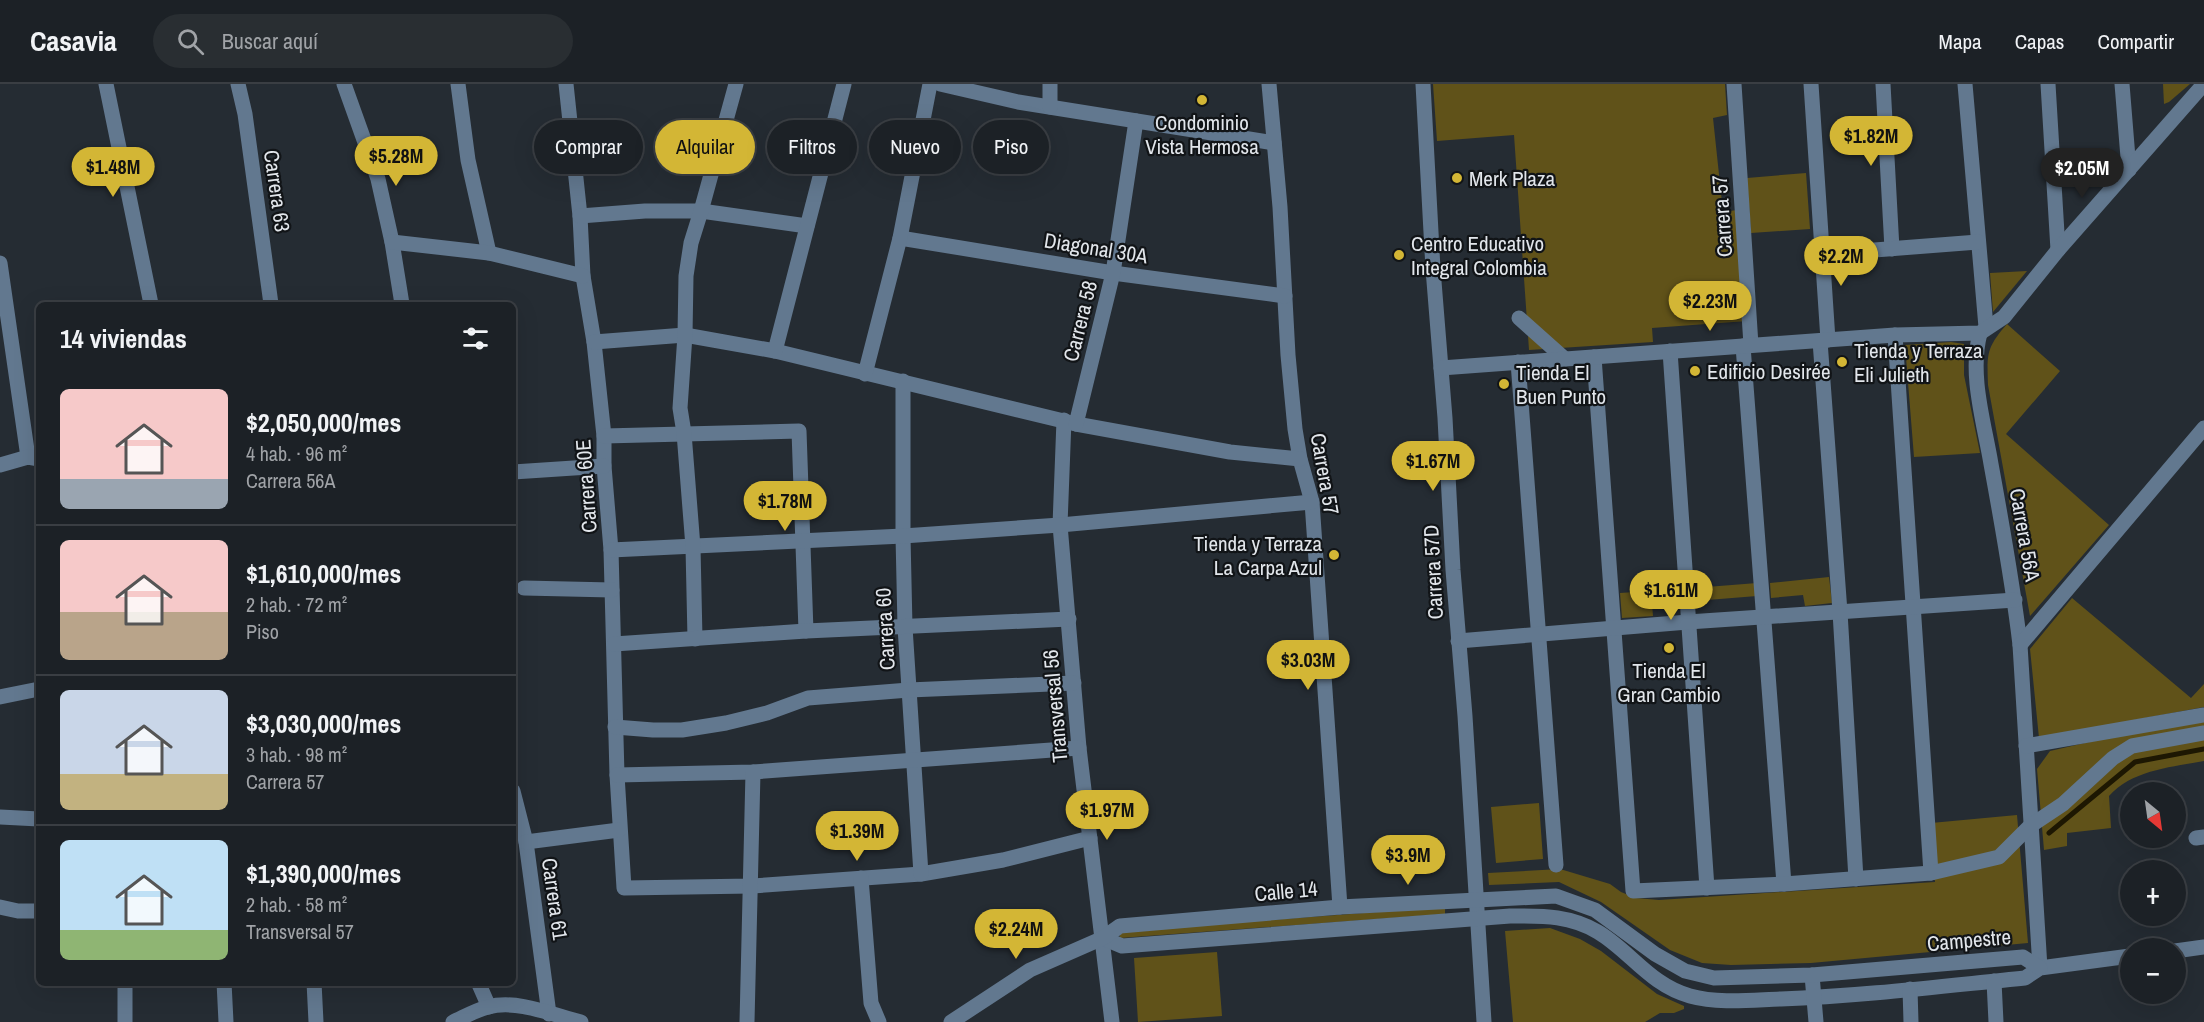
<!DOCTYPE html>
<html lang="es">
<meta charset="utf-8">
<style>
:root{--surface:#1c2126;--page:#292e32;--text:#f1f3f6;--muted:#a0a3a7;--line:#3a3e43;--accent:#d3b635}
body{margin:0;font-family:"Archivo Narrow",sans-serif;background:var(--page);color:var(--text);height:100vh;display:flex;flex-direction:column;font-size:22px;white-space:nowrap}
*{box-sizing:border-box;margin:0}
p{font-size:20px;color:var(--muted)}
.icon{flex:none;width:33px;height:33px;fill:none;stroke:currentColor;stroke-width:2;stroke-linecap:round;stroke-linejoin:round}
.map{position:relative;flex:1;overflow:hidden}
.side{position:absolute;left:36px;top:218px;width:480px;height:684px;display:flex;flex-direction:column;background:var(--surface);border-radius:9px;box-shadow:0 6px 24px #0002,0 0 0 2px var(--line)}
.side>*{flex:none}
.top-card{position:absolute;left:534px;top:36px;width:570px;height:54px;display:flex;gap:12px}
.needle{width:39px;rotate:151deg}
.buttons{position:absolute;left:2120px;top:698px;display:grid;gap:12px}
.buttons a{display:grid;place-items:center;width:66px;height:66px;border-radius:50%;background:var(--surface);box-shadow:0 6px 24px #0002,0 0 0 2px var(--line);font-size:30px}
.price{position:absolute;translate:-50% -51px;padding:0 14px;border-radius:21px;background:var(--accent);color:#111;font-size:20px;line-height:39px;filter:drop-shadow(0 2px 3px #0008)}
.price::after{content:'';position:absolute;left:50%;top:36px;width:18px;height:14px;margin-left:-9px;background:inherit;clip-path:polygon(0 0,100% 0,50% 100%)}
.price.current{background:#222;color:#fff}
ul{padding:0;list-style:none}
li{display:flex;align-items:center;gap:18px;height:150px;padding:0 24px}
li+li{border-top:2px solid var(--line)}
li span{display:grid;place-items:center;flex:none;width:168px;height:120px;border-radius:9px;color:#555}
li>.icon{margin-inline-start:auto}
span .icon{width:72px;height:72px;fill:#fffc;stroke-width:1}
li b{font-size:26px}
h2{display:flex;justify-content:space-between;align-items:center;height:72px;padding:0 24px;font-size:26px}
.pill{padding:0 21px;border-radius:27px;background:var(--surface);box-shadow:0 6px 24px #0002,0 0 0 2px var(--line);font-size:21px;line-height:54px}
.pill.current{background:var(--accent);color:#111}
header{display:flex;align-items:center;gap:36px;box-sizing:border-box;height:84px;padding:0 30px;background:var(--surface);border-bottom:2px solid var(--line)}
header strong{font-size:28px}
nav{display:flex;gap:33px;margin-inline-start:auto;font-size:21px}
.search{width:420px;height:54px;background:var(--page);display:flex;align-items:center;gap:15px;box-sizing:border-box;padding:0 21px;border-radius:33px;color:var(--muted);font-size:22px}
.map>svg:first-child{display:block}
.green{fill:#605219}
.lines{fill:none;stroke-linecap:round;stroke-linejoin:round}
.stream{stroke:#1d1702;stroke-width:5}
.minor{stroke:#62788f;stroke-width:15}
.poi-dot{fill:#d3b635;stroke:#111417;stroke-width:2}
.labels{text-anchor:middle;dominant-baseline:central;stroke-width:4.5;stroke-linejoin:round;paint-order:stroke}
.poi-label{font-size:21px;fill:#e2e6eb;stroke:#111417;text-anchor:start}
.street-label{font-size:21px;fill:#e2e6eb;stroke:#111417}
</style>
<header>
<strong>Casavia</strong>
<div class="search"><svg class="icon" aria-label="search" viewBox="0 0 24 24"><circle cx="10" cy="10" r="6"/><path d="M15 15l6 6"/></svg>Buscar aquí</div>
<nav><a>Mapa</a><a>Capas</a><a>Compartir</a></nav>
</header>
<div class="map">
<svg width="2204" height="938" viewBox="0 0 2204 938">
<rect width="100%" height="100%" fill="#252c33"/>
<g class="green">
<path d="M1433,0H1725L1727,31L1713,34L1723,128L1737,126L1747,237L1652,244L1653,258L1529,266L1514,51L1437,57Z"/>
<path d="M2163,0H2190L2169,18L2164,20Z"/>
<path d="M1806,89L1810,145L1751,149L1747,94Z"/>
<path d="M2027,187L1993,228L1990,189Z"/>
<path d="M2007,240L2060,287L2006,350L2109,441L2030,532L1988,301C1987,270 1986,264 2007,240Z"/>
<path d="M1951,258L1964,260V291L1980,369L1914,373L1905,261Z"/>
<path d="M1829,493L1832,519L1805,522L1803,511L1771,514L1770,499Z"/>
<path d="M1757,499V512L1695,517L1694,504Z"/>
<path d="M1678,505L1679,518L1652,520L1653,532L1622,534L1620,509Z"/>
<path d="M2072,514L2191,614L2204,600V623L2039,654L2030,565Z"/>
<path d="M2204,638V677C2172,683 2132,686 2109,712L2111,744L2067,749V762L2044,766L2037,685L2050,667L2111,653Z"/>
<path d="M1539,719L1543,775L1496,779L1491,723Z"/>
<path d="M2017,731L2028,859L1811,879L1731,881L1702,879L1670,866L1601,818L1559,798L1489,801L1488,789L1560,785L1610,800L1621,808L1636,814L1659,816L1935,798L1931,739Z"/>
<path d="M1445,823V830L1120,854L1119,847Z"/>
<path d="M1550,844L1580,855L1601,867L1657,910L1684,922V925L1674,929H1660L1645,938H1513L1505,847Z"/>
<path d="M1217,868L1222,932L1138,938L1134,874Z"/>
</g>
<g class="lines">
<path class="stream" d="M2049,749L2135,678L2204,665"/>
<g class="minor">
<path d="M106,0L151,220"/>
<path d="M238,0L245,30L271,220"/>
<path d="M344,0L378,95L392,158L402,220"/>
<path d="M458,0L468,76L489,169"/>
<path d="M566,0L580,132L583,192L594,258L604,352V382L611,466L617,691L624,804L752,802L921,790L1003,776L1090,754"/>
<path d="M940,0L1018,18L1274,59"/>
<path d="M1269,0L1280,123L1288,271L1295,345L1300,375L1312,418L1340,823"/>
<path d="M1423,0L1433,185L1445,334L1453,486L1465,632L1484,938"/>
<path d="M1734,0L1751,261"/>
<path d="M1811,0L1828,256"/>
<path d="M1883,0L1892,165"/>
<path d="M1965,0L1986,243"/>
<path d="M2048,0L2058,166"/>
<path d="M2122,0L2129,86"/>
<path d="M1050,23V0"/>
<path d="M580,132L645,127H701L807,142"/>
<path d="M900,154L1113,189L1285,212"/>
<path d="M392,158L489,169L583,192"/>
<path d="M1823,170L1978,158"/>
<path d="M0,179L28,373"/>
<path d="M1519,234L1565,275"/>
<path d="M1980,249C1969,291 1984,338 1991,380C2002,440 2013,500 2020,561L2040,884"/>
<path d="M1895,251L1931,789"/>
<path d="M1820,257L1840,528L1856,795"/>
<path d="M594,258L685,251L775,267L1076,340L1230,368L1300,375"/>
<path d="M1743,262L1784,800"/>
<path d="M775,267L844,0"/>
<path d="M1670,267L1707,804"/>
<path d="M1594,273L1633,807L1784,800L1931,789L1999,773L2030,742L2063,720L2113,674L2132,662L2204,649"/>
<path d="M1518,278L1556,781"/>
<path d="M1441,284L1895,251L1980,249L2004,233L2058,166L2204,0"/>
<path d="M865,290L900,154L930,0"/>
<path d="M903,297V452L905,543L921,790"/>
<path d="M1064,336L1060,441L1079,664L1112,938"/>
<path d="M1076,340L1113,189L1136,37"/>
<path d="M604,352L799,347L806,547"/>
<path d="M0,381L28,373L39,375"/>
<path d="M513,388L604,382"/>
<path d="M611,466L903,452L1060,441L1312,418"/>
<path d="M524,504L612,506"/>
<path d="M695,555L693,463L684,349L680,324L685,251L686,192L691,159L701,127L736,0"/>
<path d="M1458,557L1688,538L2015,516"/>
<path d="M614,560L806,547L1069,535"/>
<path d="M2020,561L2204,344"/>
<path d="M0,613L39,605"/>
<path d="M615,643L653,646H682L726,639L767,629L808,614L909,606L1074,599"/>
<path d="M2026,662L2204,631"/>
<path d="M617,691L753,688L1079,664"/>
<path d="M513,707L526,758L549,930"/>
<path d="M0,733L39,735"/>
<path d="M2196,754L2204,753"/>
<path d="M526,758L619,746"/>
<path d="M861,794L871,919L879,938"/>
<path d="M0,823L18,827H39"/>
<path d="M1103,854L1122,862L1510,832C1542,832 1569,831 1598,848C1630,867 1650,901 1690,912C1719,920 1752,916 1781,915C1862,912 1944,902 2025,894L2040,884L2130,872"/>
<path d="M2175,867L2204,863"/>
<path d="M1812,891L1816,938"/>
<path d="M1994,897L1996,938"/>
<path d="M125,898V938"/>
<path d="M224,898L226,938"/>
<path d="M314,898L316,938"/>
<path d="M478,898L489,923"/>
<path d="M1910,905L1911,938"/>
<path d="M453,938C464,933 476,926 488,923C517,915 553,931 581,938"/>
<path d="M747,938L753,688"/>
<path d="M951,938L1030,886L1103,854L1120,842L1340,823L1556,812L1595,826L1655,870L1685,887L1714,894L1812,891L2023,873L2040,884"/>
</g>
</g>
<g class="poi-dot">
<circle cx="1202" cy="16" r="6"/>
<circle cx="1457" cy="94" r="6"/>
<circle cx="1399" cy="171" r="6"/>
<circle cx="1842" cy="278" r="6"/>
<circle cx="1695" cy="287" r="6"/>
<circle cx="1504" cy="300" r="6"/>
<circle cx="1334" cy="471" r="6"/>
<circle cx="1669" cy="564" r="6"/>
</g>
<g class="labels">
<g class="poi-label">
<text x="1202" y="38" text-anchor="middle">Condominio<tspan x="1202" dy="24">Vista Hermosa</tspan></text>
<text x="1469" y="94">Merk Plaza</text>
<text x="1411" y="159">Centro Educativo<tspan x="1411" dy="24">Integral Colombia</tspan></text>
<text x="1854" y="266">Tienda y Terraza<tspan x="1854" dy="24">Eli Julieth</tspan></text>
<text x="1707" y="287">Edificio Desirée</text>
<text x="1516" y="288">Tienda El<tspan x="1516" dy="24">Buen Punto</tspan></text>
<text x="1322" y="459" text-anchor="end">Tienda y Terraza<tspan x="1322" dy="24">La Carpa Azul</tspan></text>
<text x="1669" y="586" text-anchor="middle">Tienda El<tspan x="1669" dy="24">Gran Cambio</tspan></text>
</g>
<g class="street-label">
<text transform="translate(277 107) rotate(82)">Carrera 63</text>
<text transform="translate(1722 132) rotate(-94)">Carrera 57</text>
<text transform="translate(1096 164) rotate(9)">Diagonal 30A</text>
<text transform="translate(1080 237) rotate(-76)">Carrera 58</text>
<text transform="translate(1325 390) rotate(80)">Carrera 57</text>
<text transform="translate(586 402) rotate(-94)">Carrera 60E</text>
<text transform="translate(2025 451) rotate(80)">Carrera 56A</text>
<text transform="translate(1433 488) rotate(-93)">Carrera 57D</text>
<text transform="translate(885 545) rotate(-93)">Carrera 60</text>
<text transform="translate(1055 622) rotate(-95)">Transversal 56</text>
<text transform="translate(1286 807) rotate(-5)">Calle 14</text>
<text transform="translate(555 815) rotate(82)">Carrera 61</text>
<text transform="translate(1969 856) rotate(-5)">Campestre</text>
</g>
</g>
</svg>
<div class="buttons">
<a><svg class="needle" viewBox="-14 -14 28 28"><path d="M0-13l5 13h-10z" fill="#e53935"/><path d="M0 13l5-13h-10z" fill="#a0a3a7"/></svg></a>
<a>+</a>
<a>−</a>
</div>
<b class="price" style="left:1871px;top:83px">$1.82M</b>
<b class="price" style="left:396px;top:103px">$5.28M</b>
<b class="price" style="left:113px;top:114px">$1.48M</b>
<b class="price current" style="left:2082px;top:115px">$2.05M</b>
<b class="price" style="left:1841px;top:203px">$2.2M</b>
<b class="price" style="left:1710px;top:248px">$2.23M</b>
<b class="price" style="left:1433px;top:408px">$1.67M</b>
<b class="price" style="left:785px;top:448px">$1.78M</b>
<b class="price" style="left:1671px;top:537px">$1.61M</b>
<b class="price" style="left:1308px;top:607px">$3.03M</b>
<b class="price" style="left:1107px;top:757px">$1.97M</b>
<b class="price" style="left:857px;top:778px">$1.39M</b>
<b class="price" style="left:1408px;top:802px">$3.9M</b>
<b class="price" style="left:1016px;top:876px">$2.24M</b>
<div class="top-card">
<a class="pill">Comprar</a>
<a class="pill current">Alquilar</a>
<a class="pill">Filtros</a>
<a class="pill">Nuevo</a>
<a class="pill">Piso</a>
</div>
<section class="side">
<h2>14 viviendas<svg class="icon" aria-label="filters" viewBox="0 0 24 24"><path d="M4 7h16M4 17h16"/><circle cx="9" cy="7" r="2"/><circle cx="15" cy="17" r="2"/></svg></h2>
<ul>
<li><span style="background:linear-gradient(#f6c9c9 75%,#9aa5b1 0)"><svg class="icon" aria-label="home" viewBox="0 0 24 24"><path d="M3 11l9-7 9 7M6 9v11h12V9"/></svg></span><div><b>$2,050,000/mes</b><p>4 hab. · 96 m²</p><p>Carrera 56A</p></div></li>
<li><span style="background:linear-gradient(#f6c9c9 60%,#b9a48a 0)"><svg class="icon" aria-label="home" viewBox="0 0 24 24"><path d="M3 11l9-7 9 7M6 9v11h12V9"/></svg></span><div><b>$1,610,000/mes</b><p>2 hab. · 72 m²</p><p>Piso</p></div></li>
<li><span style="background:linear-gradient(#c9d6e8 70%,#c2b280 0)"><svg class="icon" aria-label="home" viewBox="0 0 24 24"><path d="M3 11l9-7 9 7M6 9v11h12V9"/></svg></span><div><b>$3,030,000/mes</b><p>3 hab. · 98 m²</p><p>Carrera 57</p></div></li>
<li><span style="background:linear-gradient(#bfe0f5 75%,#8fb573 0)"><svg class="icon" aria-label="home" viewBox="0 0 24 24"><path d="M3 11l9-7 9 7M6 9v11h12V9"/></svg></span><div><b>$1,390,000/mes</b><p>2 hab. · 58 m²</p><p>Transversal 57</p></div></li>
</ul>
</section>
</div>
